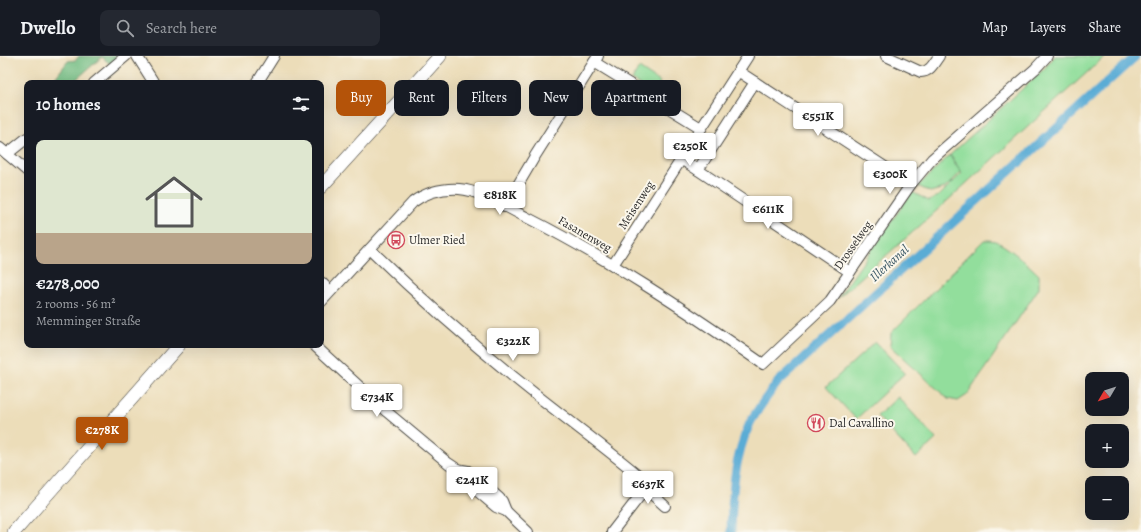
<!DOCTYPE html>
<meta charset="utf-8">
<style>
:root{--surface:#171b24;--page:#242831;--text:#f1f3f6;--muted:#9ea1a6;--line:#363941;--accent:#b45309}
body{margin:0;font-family:Alegreya,serif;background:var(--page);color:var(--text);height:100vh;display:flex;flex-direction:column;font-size:15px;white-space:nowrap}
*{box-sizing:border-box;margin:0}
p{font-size:13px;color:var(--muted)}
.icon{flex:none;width:22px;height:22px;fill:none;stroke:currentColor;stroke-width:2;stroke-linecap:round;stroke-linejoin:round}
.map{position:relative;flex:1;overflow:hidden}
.details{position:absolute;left:24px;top:24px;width:300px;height:268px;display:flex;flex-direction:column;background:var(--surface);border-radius:8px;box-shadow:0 4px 16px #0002}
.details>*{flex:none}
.hud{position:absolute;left:336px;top:24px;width:380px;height:36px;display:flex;gap:8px}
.needle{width:26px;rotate:231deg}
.fabs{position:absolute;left:1085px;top:316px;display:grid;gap:8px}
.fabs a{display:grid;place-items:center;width:44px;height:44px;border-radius:8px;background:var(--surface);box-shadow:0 4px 16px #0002;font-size:20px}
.price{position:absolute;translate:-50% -34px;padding:0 9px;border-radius:4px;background:#fff;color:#222;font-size:13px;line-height:26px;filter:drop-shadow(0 1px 2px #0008)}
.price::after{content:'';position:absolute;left:50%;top:24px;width:12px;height:9px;margin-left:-6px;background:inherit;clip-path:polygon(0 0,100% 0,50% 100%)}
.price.on{background:var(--accent);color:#fff}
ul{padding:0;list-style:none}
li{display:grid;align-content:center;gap:8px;height:212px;padding:0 12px}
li+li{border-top:1px solid var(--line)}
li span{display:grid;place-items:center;height:124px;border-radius:8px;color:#555}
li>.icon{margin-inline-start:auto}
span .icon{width:72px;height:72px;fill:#fffc;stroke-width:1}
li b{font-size:17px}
h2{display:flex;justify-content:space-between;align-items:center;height:48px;padding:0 12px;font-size:17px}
.tag{padding:0 14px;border-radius:8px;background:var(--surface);box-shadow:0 4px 16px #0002;font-size:14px;line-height:36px}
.tag.on{background:var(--accent);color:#fff}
header{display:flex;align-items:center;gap:24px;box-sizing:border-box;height:56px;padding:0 20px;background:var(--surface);border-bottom:1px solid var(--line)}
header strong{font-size:19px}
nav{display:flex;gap:22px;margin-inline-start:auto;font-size:14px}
.search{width:280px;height:36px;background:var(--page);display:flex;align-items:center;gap:10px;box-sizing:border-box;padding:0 14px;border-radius:8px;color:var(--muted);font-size:15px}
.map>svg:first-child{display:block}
.green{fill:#92de9c;stroke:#5e8464}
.forest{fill:#75bd84;stroke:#507458}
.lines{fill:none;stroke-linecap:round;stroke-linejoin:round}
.canal{stroke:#5aacd5;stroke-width:9}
.minor-casing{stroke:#484640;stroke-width:12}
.major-casing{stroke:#484640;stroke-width:14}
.minor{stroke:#fff;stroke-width:10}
.major{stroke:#fff;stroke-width:13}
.labels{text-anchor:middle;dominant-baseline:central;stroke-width:4;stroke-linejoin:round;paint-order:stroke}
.street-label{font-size:12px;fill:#2b2b2b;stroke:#fbf7ec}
.poi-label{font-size:12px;fill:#2b2b2b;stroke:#fbf7ec;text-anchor:start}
.water-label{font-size:13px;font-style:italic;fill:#3b5866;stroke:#fbf7ec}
</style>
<header>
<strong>Dwello</strong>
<div class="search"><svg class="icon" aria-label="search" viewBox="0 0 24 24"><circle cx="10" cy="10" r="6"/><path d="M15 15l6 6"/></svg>Search here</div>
<nav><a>Map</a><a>Layers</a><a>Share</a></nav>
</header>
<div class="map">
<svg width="1141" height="476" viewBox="0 0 1141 476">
<rect width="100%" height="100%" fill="#fbf7ec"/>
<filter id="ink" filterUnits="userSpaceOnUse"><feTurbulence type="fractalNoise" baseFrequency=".025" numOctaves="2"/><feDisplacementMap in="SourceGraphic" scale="8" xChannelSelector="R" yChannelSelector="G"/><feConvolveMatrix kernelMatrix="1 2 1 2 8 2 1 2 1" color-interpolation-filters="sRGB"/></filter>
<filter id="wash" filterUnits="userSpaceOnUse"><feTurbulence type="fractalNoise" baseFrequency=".012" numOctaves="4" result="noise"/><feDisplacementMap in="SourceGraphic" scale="16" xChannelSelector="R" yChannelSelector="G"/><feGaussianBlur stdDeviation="0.9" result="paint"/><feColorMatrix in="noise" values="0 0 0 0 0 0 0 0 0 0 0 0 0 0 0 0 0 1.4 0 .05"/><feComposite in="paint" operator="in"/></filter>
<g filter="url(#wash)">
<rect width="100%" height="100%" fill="#ecddb9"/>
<g class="green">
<path d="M1055,0H1105L922,168L838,242L912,136L929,145L940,139L962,117L950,99L954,107L961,116L945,132L930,136L918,130L950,99L1044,13Z"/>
<path d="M639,12L660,26L653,37L632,24Z"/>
<path d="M984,184C989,184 995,184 999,187C1011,193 1030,210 1039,219V232L967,339L958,345L948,343L890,290L891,277Z"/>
<path d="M875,286L905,317L856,363L826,331Z"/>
<path d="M898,341L936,383L916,402L877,360Z"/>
</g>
<path class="forest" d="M79,0H116L118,2L110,8L102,1L72,27L52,26L68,5L76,4Z"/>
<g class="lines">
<path class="canal" d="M731,476C732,439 734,401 750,367C758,352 768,339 778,326L1136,0"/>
</g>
</g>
<g filter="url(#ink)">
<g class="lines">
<g class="minor-casing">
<g id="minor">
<path d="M137,0L154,27"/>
<path d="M886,0L921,16C930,16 934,7 939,0"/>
<path d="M594,6L701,72"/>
<path d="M738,15L911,128"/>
<path d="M94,27L126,0"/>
<path d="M257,27L274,0"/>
<path d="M0,92L27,115"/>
<path d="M7,98L27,82"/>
<path d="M681,103L698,114L755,26"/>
<path d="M698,114L850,216"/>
<path d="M505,151L535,100L598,0"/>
<path d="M370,193C419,241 471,287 525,330C566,363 609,394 649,428L612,476"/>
<path d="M613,209L748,0"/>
<path d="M321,226L330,235"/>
<path d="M321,246L413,146C427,136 441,132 459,133C482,135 505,151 526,161C609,203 687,255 763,308L830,245L911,128L932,103L1035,13L1047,0"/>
<path d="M314,289L387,356L448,407L457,413L468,415L498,441L502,445L506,455"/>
<path d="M457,413L463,423L496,451L506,455L528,476"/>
<path d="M645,432L665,450"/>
</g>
</g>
<g class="major-casing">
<g id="major">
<path d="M321,131L440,0"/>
<path d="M14,476L179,289"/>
</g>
</g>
<use href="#minor" class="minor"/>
<use href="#major" class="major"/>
</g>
</g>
<defs>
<g id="bus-ring" transform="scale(0.9)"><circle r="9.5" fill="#fbf7ec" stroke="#d1495b" stroke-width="1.5"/><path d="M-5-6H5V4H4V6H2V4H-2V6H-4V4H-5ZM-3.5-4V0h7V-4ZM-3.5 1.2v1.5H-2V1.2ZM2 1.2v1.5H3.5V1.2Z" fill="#d1495b"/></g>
<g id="restaurant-ring" transform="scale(0.9)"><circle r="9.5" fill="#fbf7ec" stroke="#d1495b" stroke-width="1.5"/><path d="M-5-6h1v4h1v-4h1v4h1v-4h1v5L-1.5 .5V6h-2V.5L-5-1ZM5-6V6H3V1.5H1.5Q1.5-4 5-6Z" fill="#d1495b"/></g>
</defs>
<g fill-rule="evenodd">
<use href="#bus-ring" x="396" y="184"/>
<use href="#restaurant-ring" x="816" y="367"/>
</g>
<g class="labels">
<g class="street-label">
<text transform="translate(636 149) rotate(-57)">Meisenweg</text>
<text transform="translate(585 178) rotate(30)">Fasanenweg</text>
<text transform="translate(853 189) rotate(-55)">Drosselweg</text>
</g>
<g class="poi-label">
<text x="409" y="184">Ulmer Ried</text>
<text x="829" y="367">Dal Cavallino</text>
</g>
<g class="water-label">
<text transform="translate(889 207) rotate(-42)">Illerkanal</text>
</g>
</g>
</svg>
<div class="fabs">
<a><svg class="needle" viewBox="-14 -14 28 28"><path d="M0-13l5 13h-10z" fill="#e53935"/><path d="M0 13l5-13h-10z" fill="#9ea1a6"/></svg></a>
<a>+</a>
<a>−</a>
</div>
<b class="price" style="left:818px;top:81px">€551K</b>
<b class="price" style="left:690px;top:111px">€250K</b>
<b class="price" style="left:890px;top:139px">€300K</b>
<b class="price" style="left:500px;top:160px">€818K</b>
<b class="price" style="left:768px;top:174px">€611K</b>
<b class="price" style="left:513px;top:306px">€322K</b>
<b class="price" style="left:377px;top:362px">€734K</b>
<b class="price on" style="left:102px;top:395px">€278K</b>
<b class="price" style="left:472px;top:445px">€241K</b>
<b class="price" style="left:648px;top:449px">€637K</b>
<div class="hud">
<a class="tag on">Buy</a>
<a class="tag">Rent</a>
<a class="tag">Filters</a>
<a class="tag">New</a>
<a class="tag">Apartment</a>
</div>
<section class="details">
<h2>10 homes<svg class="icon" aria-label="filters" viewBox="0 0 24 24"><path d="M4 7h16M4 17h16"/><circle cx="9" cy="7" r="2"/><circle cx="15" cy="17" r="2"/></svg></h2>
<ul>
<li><span style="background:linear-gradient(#dfe7d0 75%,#b9a48a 0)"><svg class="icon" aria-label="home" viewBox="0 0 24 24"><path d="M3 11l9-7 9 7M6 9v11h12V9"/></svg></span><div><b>€278,000</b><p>2 rooms · 56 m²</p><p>Memminger Straße</p></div></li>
</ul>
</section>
</div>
